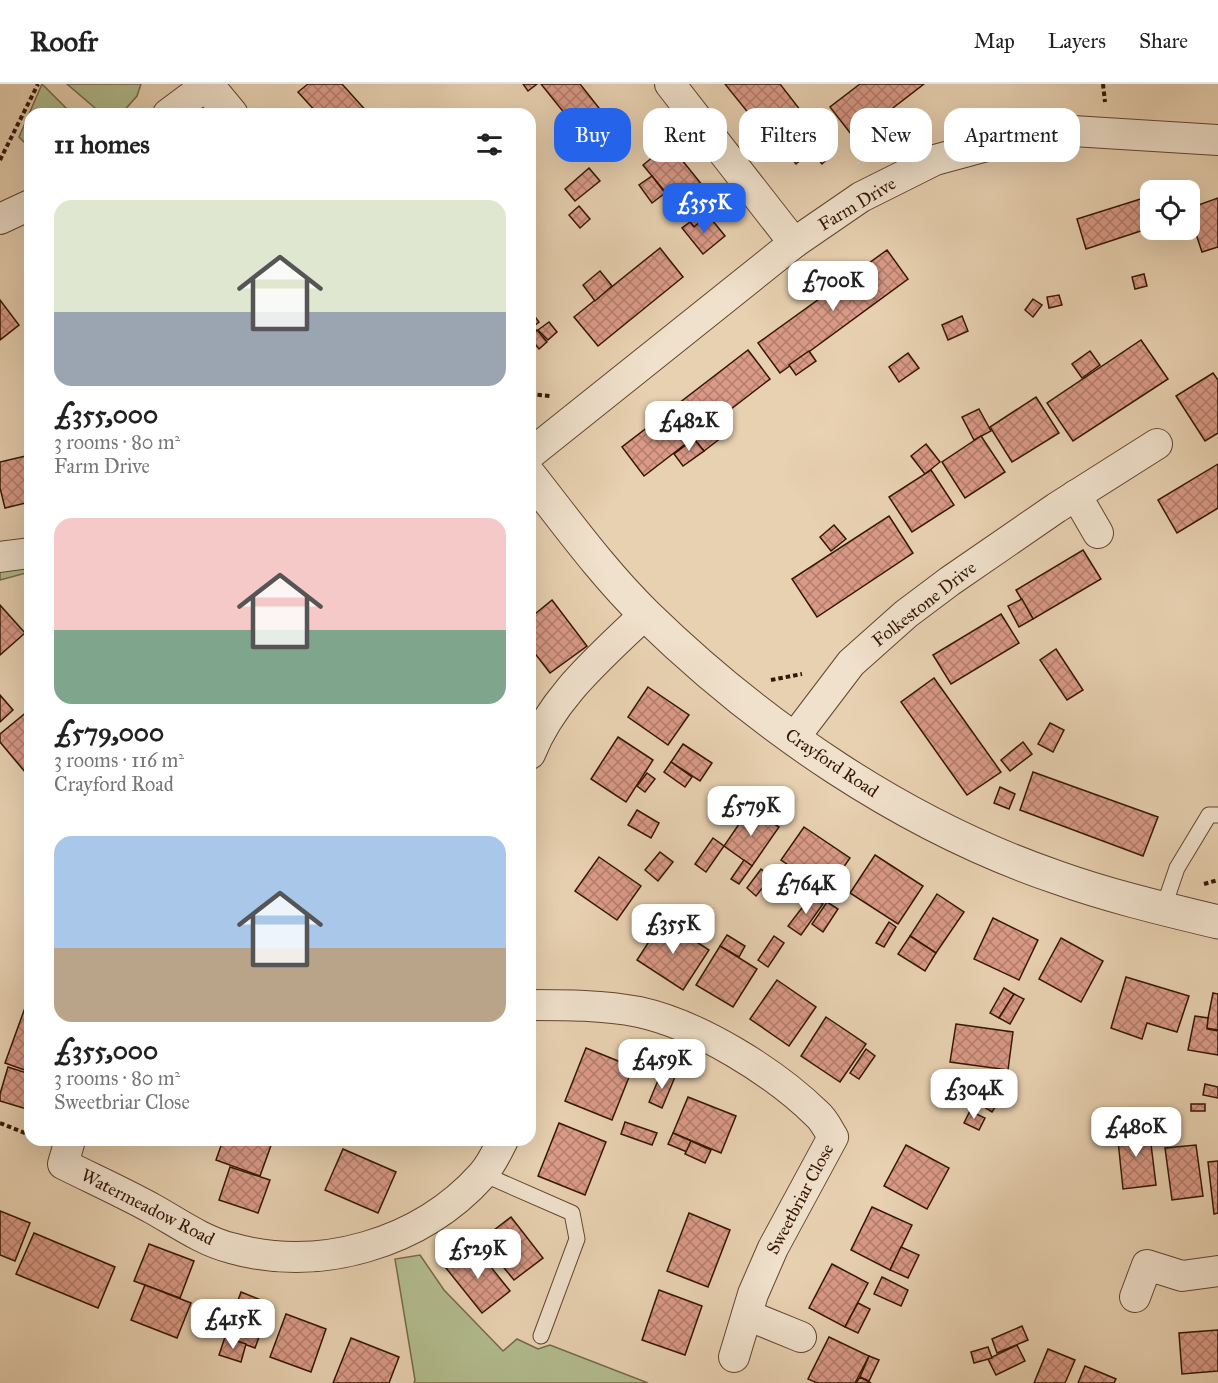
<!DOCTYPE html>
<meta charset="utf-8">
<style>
:root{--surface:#fff;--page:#f2f2f2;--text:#222;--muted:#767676;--line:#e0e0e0;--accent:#2563eb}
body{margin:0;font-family:"IM FELL Great Primer",serif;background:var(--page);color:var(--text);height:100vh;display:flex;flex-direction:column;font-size:22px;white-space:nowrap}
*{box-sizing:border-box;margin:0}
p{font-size:20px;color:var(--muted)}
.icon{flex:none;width:33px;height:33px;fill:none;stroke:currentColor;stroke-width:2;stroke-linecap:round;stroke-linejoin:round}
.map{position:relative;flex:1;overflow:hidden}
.side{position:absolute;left:24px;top:24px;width:512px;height:1038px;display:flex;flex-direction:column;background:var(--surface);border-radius:18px;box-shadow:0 6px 24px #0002}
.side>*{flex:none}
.top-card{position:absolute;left:554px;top:24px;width:570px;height:54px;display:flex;gap:12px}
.buttons{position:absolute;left:1140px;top:96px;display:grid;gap:12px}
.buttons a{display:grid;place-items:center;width:60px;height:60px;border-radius:12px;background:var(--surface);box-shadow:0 6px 24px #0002;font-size:30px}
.price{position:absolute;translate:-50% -51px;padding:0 14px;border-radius:12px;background:#fff;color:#222;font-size:20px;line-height:39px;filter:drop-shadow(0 2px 3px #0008)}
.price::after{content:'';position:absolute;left:50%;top:36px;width:18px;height:14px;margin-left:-9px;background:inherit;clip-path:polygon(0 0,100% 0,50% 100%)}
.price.selected{background:var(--accent);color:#fff}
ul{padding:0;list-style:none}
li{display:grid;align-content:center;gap:12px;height:318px;padding:0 30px}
li span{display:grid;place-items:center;height:186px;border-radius:18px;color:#555}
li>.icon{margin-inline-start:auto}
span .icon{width:108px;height:108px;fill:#fffc;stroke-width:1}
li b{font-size:26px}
h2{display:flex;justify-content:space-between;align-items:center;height:72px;padding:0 30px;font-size:26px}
.tag{padding:0 21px;border-radius:18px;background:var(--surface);box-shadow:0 6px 24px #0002;font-size:21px;line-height:54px}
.tag.selected{background:var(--accent);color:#fff}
header{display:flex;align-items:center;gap:36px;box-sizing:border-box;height:84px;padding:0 30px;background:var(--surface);border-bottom:2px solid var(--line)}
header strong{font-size:28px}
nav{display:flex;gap:33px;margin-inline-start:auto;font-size:21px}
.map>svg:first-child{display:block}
.grass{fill:#b2bc8e;stroke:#74694a;stroke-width:1.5}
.building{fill:url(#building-cross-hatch);stroke:#351605;stroke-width:1.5}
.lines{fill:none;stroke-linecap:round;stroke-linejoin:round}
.service-casing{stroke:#624530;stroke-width:17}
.minor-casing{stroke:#624530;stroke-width:32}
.tertiary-casing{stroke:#624530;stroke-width:35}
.path{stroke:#351605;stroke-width:4;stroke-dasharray:4.5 3;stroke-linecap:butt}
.service{stroke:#f0e1cc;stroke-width:15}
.minor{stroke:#f0e1cc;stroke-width:30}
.tertiary{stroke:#f0e1cc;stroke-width:33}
.labels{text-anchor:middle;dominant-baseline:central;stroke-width:6;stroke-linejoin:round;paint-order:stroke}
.street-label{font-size:18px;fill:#351605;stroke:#f0e1cc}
</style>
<header>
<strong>Roofr</strong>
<nav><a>Map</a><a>Layers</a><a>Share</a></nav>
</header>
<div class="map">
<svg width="1218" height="1299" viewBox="0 0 1218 1299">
<defs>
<pattern id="building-cross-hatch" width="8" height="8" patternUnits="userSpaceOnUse" patternTransform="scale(1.5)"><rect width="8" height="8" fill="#da9a87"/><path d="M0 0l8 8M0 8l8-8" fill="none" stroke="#b27d6c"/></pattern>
</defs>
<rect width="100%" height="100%" fill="#e8d1b1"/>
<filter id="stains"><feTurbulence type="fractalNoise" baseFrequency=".00333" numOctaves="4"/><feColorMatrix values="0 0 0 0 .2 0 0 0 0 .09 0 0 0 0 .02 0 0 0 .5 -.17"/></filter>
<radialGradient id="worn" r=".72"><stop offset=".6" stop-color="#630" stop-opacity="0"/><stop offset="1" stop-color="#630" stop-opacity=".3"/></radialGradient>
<g class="grass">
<path d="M42,0L72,30H30V64L19,53Z"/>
<path d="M67,0H141L137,12L121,30H102Z"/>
<path d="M30,483V488L0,496V487Z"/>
<path d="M420,1171L444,1206L503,1267L517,1255L538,1265L550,1261L648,1299H414L415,1296L395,1175Z"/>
</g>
<g class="building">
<path d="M308,0H342L369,30H318L298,8Z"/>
<path d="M523,0H537L528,7Z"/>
<path d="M541,0H580L625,57L602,76Z"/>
<path d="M725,0H780L808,36L775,62Z"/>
<path d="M860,0H924L854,54L830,23Z"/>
<path d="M799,43L811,59L805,64L809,69L796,80L779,59Z"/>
<path d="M819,56L831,72L822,80L809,64Z"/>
<path d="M669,60L719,122L694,143L643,81Z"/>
<path d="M589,84L600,97L575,117L565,105Z"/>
<path d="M652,92L665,109L652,119L639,101Z"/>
<path d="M1150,112V144L1086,165L1077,135Z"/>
<path d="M1218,114V163L1202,168L1190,132V124Z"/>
<path d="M579,122L590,135L580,144L569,131Z"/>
<path d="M708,131L725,152L703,170L682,144L690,138L694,143Z"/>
<path d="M660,164L683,193L598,262L574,233Z"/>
<path d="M887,166L908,195L780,289L758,259Z"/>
<path d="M600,187L612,202L595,217L583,201Z"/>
<path d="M1144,190L1147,202L1135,205L1132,193Z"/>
<path d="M1059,211L1062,221L1049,224L1047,213Z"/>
<path d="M1033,215L1042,221L1033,233L1025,226Z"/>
<path d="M0,216L19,241L0,256Z"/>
<path d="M530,226L539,238L530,245Z"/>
<path d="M962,232L968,247L948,256L942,241Z"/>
<path d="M549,238L557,248L548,256L538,246Z"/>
<path d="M537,246L547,258L539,265L530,254Z"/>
<path d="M1141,256L1168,295L1073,357L1047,319Z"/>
<path d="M748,266L770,295L644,392L622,363Z"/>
<path d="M809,267L816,277L796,291L789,281Z"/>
<path d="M1090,267L1100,281L1082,294L1072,280Z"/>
<path d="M908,269L919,284L899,298L889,283Z"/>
<path d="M1213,289L1218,296V349L1205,357L1176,312Z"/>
<path d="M1036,313L1059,349L1012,378L990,343Z"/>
<path d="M979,325L991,347L974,356L962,333Z"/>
<path d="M716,338L726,350L704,367L694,355Z"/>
<path d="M981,352L1005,388L965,414L942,378Z"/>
<path d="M694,355L704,367L683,382L674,370Z"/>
<path d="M926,360L940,378L925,390L911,372Z"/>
<path d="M30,371V418L5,424L0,404V378Z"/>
<path d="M1218,380V424L1177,449L1158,416Z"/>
<path d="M931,386L954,421L912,448L889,413Z"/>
<path d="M889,432L913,469L817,533L792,495Z"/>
<path d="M834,441L846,455L831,467L820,453Z"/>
<path d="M1083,466L1101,495L1033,535L1016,506Z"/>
<path d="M1022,515L1033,535L1019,543L1008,522Z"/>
<path d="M552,516L587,562L550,589L530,563V534Z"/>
<path d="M0,521L25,549L0,571Z"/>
<path d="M1001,530L1019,559L951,600L933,571Z"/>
<path d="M1056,565L1083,606L1067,616L1040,576Z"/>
<path d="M934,594L1001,688L967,711L901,618Z"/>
<path d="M648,603L689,631L668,661L628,633Z"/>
<path d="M0,611L13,626L0,638Z"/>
<path d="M28,627L30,629V694L0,658V650Z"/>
<path d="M1050,639L1064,646L1053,668L1038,660Z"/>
<path d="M618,653L653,676L626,718L591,695Z"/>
<path d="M1023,658L1032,670L1010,687L1001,676Z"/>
<path d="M683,660L712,679L700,697L671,678Z"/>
<path d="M671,678L692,693L685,703L664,688Z"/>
<path d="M1033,688L1158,733L1143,772L1020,726Z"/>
<path d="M647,689L655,695L645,708L637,702Z"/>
<path d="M1000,703L1015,710L1009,725L994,719Z"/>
<path d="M750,724L779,743L752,782L724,762Z"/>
<path d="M637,726L659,739L651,754L628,741Z"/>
<path d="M804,743L850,774L827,807L781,776Z"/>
<path d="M713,754L724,762L706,788L695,780Z"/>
<path d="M660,768L673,778L658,797L645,786Z"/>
<path d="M875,771L923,802L898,840L850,809Z"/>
<path d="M599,773L641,802L617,836L575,807Z"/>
<path d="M744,776L752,782L739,800L731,795Z"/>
<path d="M761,785L771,793L756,812L747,804Z"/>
<path d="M937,810L964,828L936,869L910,852Z"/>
<path d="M811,812L823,820L801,851L788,842Z"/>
<path d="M827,818L838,825L823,848L812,840Z"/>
<path d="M993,834L1038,856L1019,896L974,875Z"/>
<path d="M663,836L709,866L683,906L637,876Z"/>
<path d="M889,838L896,843L884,863L876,859Z"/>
<path d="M727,851L745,862L739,873L720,862Z"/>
<path d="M774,852L784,859L768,883L758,876Z"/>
<path d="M910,852L936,869L925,887L898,870Z"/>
<path d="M1061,854L1103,877L1081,918L1039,895Z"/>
<path d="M720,862L757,885L733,923L696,901Z"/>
<path d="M1126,893L1189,912L1177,948L1147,939L1142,955L1111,944Z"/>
<path d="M777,896L816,923L789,962L750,935Z"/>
<path d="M1004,904L1014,910L999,934L990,929Z"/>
<path d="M1213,909L1218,910V946L1206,944Z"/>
<path d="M30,910V988L5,979Z"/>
<path d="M1014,910L1024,915L1010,940L999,934Z"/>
<path d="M1195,932L1208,934L1207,945L1218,947V971L1188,966Z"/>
<path d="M826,933L866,960L840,998L801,972Z"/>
<path d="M956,940L1013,948L1008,986L950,978Z"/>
<path d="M586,964L633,983L612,1036L565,1017Z"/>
<path d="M866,965L875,972L859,995L850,989Z"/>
<path d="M8,983L30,990V1026L0,1017V1010Z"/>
<path d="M662,987L675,993L662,1024L649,1018Z"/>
<path d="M986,989L1013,997L1009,1010L982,1002Z"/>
<path d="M977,999L1001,1014L992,1028L968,1013Z"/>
<path d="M1205,1000L1218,1003V1014L1203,1011Z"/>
<path d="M688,1013L736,1032L721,1069L673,1049Z"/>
<rect x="1191" y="1020" width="14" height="7"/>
<path d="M970,1027L985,1034L979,1046L964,1039Z"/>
<path d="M625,1038L657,1049L652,1061L621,1050Z"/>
<path d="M559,1039L606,1058L585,1111L538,1092Z"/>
<path d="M1149,1044L1156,1101L1123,1105L1117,1047Z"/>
<path d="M673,1049L691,1057L687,1068L668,1060Z"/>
<path d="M223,1056H273L260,1092L216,1076Z"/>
<path d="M691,1057L711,1066L705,1079L685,1070Z"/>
<path d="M906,1061L949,1084L927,1125L884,1102Z"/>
<path d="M1196,1061L1203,1112L1172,1116L1165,1064Z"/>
<path d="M343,1065L396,1088L378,1129L325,1106Z"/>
<path d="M1218,1077V1129L1214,1130L1208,1078Z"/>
<path d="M230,1083L270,1096L258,1129L219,1116Z"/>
<path d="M872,1123L912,1141L890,1186L851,1166Z"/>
<path d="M0,1127L30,1139L15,1177L0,1171Z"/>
<path d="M689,1129L730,1146L708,1203L667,1187Z"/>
<path d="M511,1133L543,1174L514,1196L481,1156Z"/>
<path d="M34,1149L115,1183L98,1224L16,1190Z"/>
<path d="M149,1160L194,1177L180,1214L134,1197Z"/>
<path d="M474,1162L510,1207L482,1229L446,1184Z"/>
<path d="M901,1163L919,1171L908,1194L890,1186Z"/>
<path d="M832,1180L868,1199L845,1243L809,1224Z"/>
<path d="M882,1193L908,1206L901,1222L874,1210Z"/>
<path d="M145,1201L191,1219L177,1254L131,1236Z"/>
<path d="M659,1206L702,1222L685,1271L642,1256Z"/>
<path d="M241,1208L271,1220L255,1264L225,1253Z"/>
<path d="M858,1219L870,1225L858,1249L845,1243Z"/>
<path d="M286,1230L326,1245L311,1288L270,1273Z"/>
<path d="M1022,1242L1028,1256L997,1269L992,1255Z"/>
<path d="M1218,1246V1287L1182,1290L1179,1249Z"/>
<path d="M225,1253L246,1260L241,1278L219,1271Z"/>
<path d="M829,1253L869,1272L855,1299H817L808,1295Z"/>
<path d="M351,1254L399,1273L389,1299H333Z"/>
<path d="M1017,1261L1025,1277L996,1291L988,1275Z"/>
<path d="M988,1263L992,1274L974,1279L971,1268Z"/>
<path d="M1048,1265L1075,1276L1065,1299H1034Z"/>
<path d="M869,1272L879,1276L869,1297L860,1293Z"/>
<path d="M1085,1282L1116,1295L1114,1299H1078Z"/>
<path d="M860,1293L871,1299H856Z"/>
</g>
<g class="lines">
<g class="service-casing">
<g id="service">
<path d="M1163,825L1177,784L1209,731H1218"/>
<path d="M483,1090L572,1129L577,1155L541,1252"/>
</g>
</g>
<g class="minor-casing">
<g id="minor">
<path d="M670,0L794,159"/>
<path d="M168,30L207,1"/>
<path d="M0,135L30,121"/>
<path d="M530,370L794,159L861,113L935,76L1005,57L1073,47L1218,56"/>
<path d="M1076,411L1098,449"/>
<path d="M0,473L30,469"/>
<path d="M794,654L851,579L906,530L950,497L1056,424L1157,360"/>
<path d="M530,670C553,612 601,573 645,530"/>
<path d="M530,921C566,921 603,921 639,928C699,941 774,988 817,1030C824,1036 828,1045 833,1053L773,1164L753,1210L734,1273"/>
<path d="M70,1056L63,1080C93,1095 124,1109 153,1125C178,1139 203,1157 231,1164C319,1189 420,1160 482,1091C491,1081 497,1068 503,1056"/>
<path d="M1135,1213L1147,1181L1182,1192L1218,1187"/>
<path d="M747,1231L801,1253"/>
</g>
</g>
<g class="tertiary-casing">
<g id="tertiary">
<path d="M206,0L231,30"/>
<path d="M530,392C567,439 603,489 646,531C761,643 904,741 1056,793C1109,812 1164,825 1218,838"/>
</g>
</g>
<g class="path">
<path d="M1103,0L1105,18"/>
<path d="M0,76L38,0"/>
<path d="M530,310L550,312"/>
<path d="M771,596L802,590"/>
<path d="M1204,800L1218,796"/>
<path d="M0,1039L30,1051"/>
</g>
<use href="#service" class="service"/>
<use href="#minor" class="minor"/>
<use href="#tertiary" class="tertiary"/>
</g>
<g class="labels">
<g class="street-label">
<text transform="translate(857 120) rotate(-31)">Farm Drive</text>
<text transform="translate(924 520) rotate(-38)">Folkestone Drive</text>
<text transform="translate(832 679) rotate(34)">Crayford Road</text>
<text transform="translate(800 1115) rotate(-62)">Sweetbriar Close</text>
<text transform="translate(148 1123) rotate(27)">Watermeadow Road</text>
</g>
</g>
<rect width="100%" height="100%" filter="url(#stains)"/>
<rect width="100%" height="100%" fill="url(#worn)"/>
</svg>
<div class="buttons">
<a><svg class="icon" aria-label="locate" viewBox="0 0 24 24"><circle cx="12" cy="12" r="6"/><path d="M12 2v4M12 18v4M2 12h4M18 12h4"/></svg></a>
</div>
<b class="price selected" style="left:704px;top:150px">£355K</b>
<b class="price" style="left:833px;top:228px">£700K</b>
<b class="price" style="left:689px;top:368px">£482K</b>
<b class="price" style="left:751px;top:753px">£579K</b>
<b class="price" style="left:806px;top:831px">£764K</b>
<b class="price" style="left:673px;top:871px">£355K</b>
<b class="price" style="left:662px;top:1006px">£459K</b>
<b class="price" style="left:974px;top:1036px">£304K</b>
<b class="price" style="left:1136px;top:1074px">£480K</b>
<b class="price" style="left:478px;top:1196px">£529K</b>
<b class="price" style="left:233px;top:1266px">£415K</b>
<div class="top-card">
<a class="tag selected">Buy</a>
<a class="tag">Rent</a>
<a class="tag">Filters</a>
<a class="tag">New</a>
<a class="tag">Apartment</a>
</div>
<section class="side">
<h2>11 homes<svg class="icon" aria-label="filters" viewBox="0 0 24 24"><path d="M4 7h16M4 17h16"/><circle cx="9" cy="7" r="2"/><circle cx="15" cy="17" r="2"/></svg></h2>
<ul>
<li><span style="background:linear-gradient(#dfe7d0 60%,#9aa5b1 0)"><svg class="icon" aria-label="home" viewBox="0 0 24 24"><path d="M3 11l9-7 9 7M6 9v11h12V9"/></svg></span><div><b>£355,000</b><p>3 rooms · 80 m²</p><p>Farm Drive</p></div></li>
<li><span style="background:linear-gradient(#f6c9c9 60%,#7fa58c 0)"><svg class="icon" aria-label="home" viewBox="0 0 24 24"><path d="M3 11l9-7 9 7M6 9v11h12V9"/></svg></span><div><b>£579,000</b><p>3 rooms · 116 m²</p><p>Crayford Road</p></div></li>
<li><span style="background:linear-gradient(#a9c7e8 60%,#b9a48a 0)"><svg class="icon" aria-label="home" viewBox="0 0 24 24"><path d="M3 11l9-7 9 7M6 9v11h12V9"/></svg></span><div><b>£355,000</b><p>3 rooms · 80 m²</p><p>Sweetbriar Close</p></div></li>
</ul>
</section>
</div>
